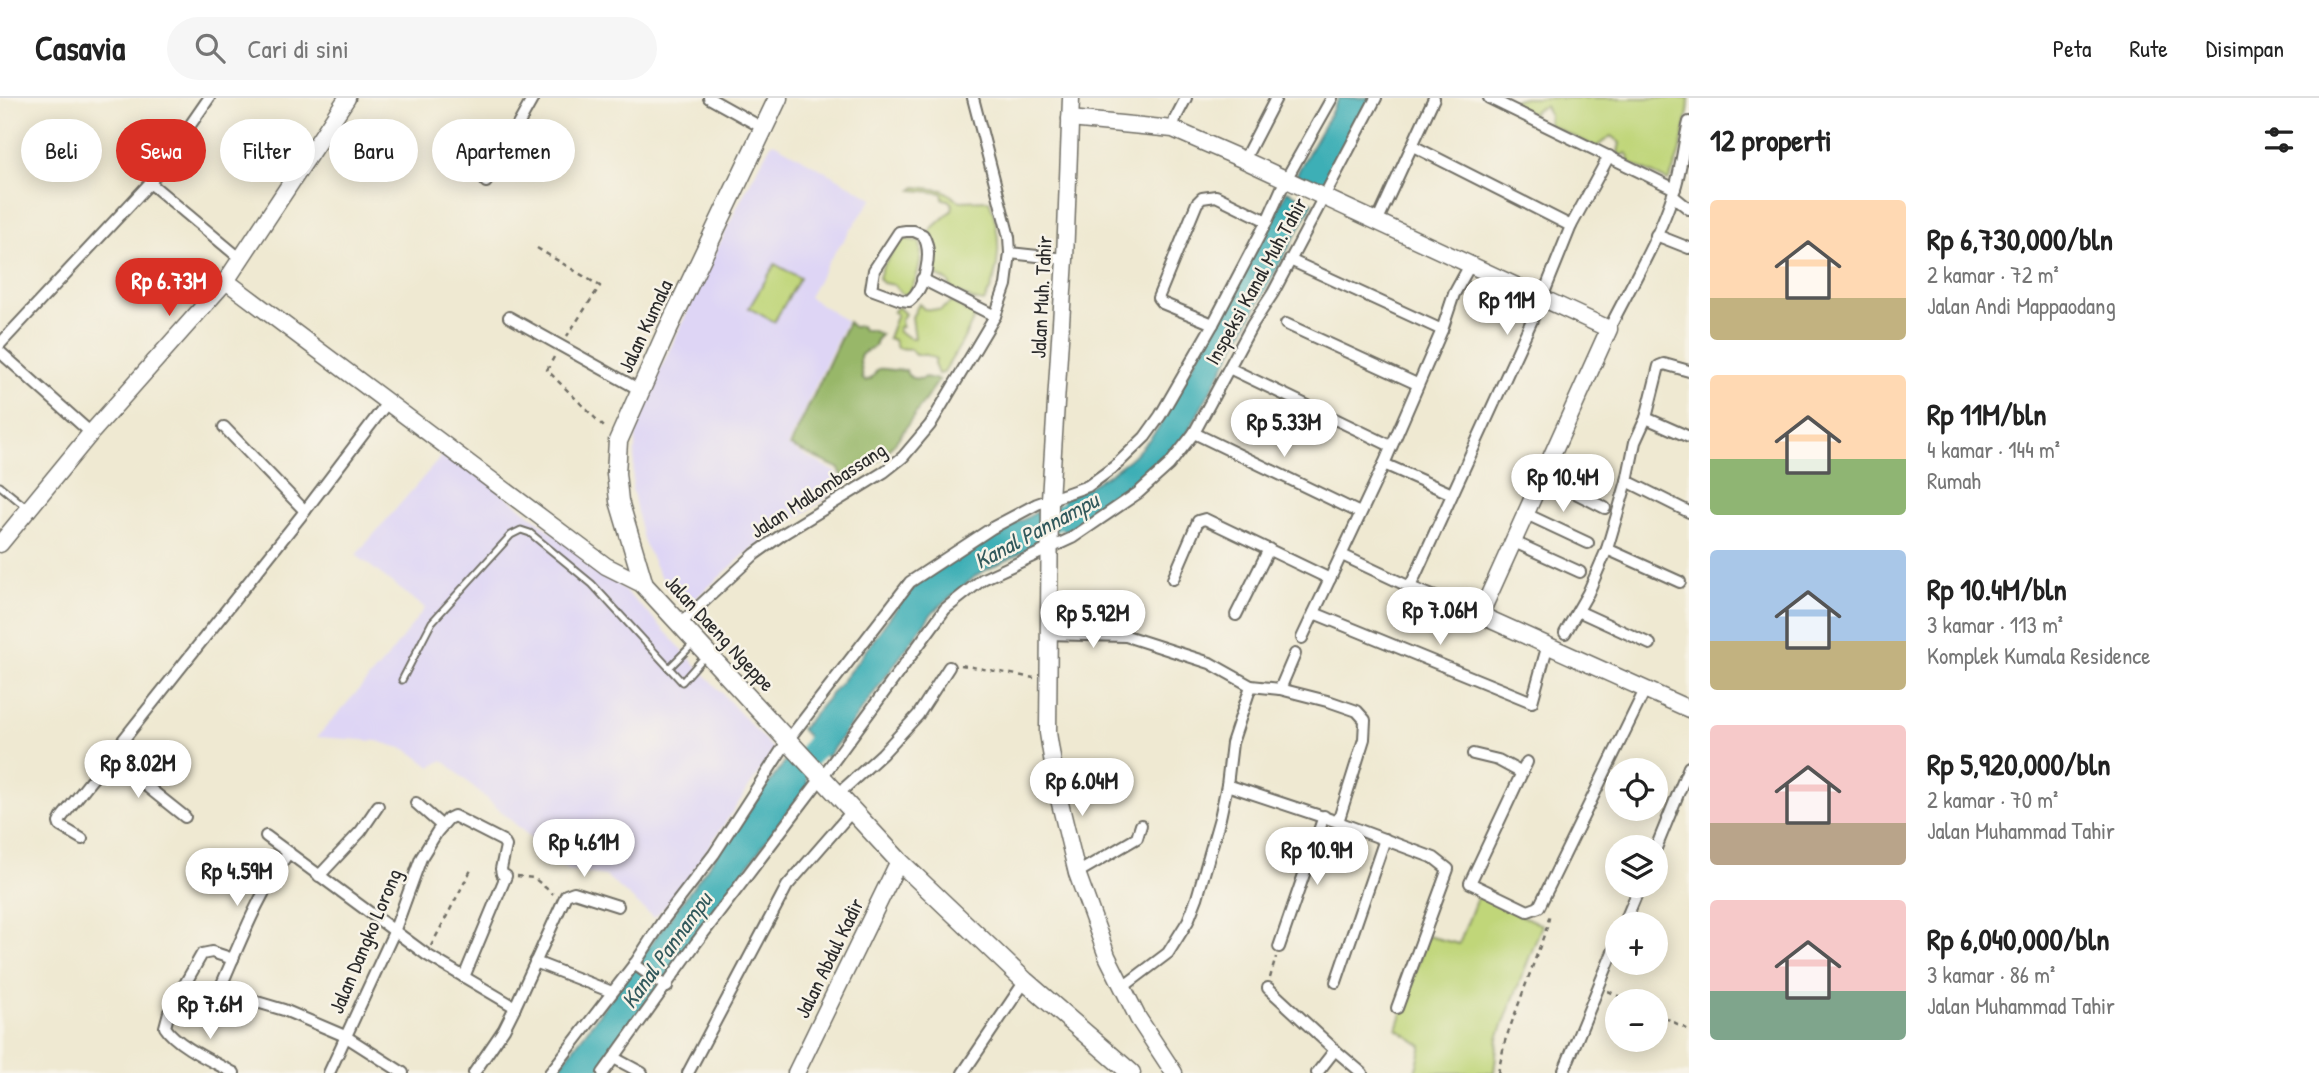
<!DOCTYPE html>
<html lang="id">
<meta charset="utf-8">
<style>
:root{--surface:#fff;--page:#f6f6f6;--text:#222;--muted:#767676;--line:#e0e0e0;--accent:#d93025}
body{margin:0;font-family:"Patrick Hand",sans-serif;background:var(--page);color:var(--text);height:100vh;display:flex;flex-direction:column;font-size:26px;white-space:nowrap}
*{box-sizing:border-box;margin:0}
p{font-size:23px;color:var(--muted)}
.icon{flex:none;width:38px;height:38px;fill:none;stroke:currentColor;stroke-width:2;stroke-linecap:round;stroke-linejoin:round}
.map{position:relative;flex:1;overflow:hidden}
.side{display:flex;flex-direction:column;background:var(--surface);width:630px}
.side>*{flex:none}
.banner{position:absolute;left:21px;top:21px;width:665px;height:63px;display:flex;gap:14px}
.controls{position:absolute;left:1605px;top:660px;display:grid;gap:14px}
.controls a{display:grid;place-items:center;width:63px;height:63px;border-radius:50%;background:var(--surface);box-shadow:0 4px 18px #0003;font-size:35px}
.price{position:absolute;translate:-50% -60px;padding:0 16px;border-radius:24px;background:#fff;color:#222;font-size:23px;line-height:46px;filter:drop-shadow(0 2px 4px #0008)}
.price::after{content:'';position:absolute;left:50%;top:42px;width:21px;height:16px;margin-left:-10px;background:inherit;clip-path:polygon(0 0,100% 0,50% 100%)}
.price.current{background:var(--accent);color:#fff}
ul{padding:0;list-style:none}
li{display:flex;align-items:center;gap:21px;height:175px;padding:0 21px}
li span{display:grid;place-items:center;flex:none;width:196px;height:140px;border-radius:7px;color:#555}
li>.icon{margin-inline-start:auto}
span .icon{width:84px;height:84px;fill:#fffc;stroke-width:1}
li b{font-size:30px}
h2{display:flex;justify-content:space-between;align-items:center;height:84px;padding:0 21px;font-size:30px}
.chip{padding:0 24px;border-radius:32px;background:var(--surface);box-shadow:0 4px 18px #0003;font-size:24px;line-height:63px}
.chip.current{background:var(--accent);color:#fff}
header{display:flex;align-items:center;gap:42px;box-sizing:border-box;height:98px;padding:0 35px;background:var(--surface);border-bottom:2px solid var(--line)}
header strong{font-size:33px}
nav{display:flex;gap:38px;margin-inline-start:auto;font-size:24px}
.search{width:490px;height:63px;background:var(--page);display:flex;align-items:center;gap:18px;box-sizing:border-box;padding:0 24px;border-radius:38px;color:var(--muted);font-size:26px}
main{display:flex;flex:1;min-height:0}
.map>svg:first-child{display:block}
.built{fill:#ded5f5}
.green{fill:#c0d679;stroke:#768052;stroke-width:2}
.forest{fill:#98b769;stroke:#62714a;stroke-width:2}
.water{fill:#3eafb6;stroke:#346d70;stroke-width:2}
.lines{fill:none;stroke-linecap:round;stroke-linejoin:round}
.river{stroke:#3eafb6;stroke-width:24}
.lane-casing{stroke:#706e65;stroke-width:9}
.street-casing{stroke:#706e65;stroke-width:14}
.secondary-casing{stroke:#706e65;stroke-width:19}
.primary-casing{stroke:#706e65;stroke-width:21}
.path{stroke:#706e65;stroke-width:2.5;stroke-dasharray:5 5;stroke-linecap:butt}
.lane{stroke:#fff;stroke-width:5}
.street{stroke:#fff;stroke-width:10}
.secondary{stroke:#fff;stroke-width:16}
.primary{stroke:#fff;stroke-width:18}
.labels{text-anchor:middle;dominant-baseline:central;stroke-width:5;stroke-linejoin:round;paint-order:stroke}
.street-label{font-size:21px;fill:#2b2b2b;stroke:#f7f3e8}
.water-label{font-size:23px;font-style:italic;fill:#32595c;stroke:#f7f3e8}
</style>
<header>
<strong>Casavia</strong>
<div class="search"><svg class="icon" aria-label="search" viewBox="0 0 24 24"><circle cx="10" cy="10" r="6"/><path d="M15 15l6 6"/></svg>Cari di sini</div>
<nav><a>Peta</a><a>Rute</a><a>Disimpan</a></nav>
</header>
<main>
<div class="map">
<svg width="1689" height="975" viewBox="0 0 1689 975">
<rect width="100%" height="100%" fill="#f7f3e8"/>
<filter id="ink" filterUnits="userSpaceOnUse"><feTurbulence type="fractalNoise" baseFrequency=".0143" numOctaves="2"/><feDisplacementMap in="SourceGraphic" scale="14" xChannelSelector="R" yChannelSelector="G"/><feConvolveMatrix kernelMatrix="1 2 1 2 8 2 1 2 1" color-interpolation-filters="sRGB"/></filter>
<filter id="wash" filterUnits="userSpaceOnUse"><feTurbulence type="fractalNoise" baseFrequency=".00686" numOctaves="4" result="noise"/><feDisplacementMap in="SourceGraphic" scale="28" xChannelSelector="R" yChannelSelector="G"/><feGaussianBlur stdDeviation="1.57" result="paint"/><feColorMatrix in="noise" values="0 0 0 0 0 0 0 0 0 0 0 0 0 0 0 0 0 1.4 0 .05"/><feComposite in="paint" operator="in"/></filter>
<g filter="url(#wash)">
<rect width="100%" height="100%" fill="#efe9d2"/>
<g class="built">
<path d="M772,44L873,100L828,164L809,199L846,223L787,348L836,374L840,384L845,387L744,457L687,508L659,476L643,442L632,390L636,337L646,304L660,272L738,107Z"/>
<path d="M447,352L609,478L653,520L774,652L676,798L654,820L606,778L567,772L443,662L431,669L408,652L377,643L317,639L387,560L425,510L356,457Z"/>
</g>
<g class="green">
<path d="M1524,0H1689C1689,20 1678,67 1668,83L1628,64L1629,58L1626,55L1622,58L1618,54L1620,45L1611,38L1596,49L1548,26L1549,17L1545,8L1534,13L1533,17L1508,4Z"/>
<path d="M916,89L943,92L959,103L989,102C1002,136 1002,173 984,204L973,202L951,191L949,184L936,177L935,149L930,136V132L952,112L953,107L948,102L943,101L942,95L912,92Z"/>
<path d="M902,140L920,144C923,158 917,188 906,197L900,195L895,187L883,185L879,180L882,170Z"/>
<path d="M775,166L800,180L774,224L749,210Z"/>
<path d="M952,204L962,210L965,214L978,213L961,246L943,275L938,276L934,266L936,261L927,257H915L910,251L897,250L894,242L888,240L897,216L893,214L898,209L905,216L901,222L902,229H899L898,233L910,240H915L912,219L919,206L924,211L940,212Z"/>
<path d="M1478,797L1542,827L1498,940L1494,975H1415L1422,948L1397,931L1427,838L1459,846Z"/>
</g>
<path class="forest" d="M848,224L853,229L861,228L863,232H871L881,237L876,242V247C872,250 863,254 861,257C857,263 864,273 862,280L865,283L871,281L878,271C888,270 896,274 906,272L907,276L912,280L922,281L925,279L939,282L895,345L881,361L846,383L838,370L790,348Z"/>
<g class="water">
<path d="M1339,0H1371L1322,90L1296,77Z"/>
<path d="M1287,93L1313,105L1187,336C1177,351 1166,367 1152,379C1132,398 1089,423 1063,434V402C1103,381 1132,366 1159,329Z"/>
<path d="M1037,414L1036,447L978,476L933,514L827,659L801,631C825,604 848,577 869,548C888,522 905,495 930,475C962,449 1002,434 1037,414Z"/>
<path d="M787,661L810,687L784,718L664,884L637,865Z"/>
<path d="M634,869L660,888L625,932L597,975H555Z"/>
</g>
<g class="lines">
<g class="river">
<path d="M1009,443L1093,403"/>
<path d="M778,701L834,622"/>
</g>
</g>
</g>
<g filter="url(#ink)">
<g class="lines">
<g class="lane-casing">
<g id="lane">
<path d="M0,388L26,409"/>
<path d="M669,570L694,545"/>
<path d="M402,582L432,524L511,437L521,432L530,435L592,486L682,584L706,557"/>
</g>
</g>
<g class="street-casing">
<g id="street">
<path d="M709,0L763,30"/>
<path d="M1489,0L1675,91"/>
<path d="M1173,31L1175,21L1186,0"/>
<path d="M1413,48L1571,128"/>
<path d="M1244,62L1276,0"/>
<path d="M486,84L533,0"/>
<path d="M150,85L209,0"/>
<path d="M1673,98L1689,111"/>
<path d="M1377,124L1434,0"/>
<path d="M906,133H914L923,137C934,155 925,190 909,203L901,202L871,191L874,172L899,134Z"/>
<path d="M1656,137L1689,150"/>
<path d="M1010,155L1065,161"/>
<path d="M1290,162L1442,232"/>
<path d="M922,181L995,218"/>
<path d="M509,219L640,292"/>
<path d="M1213,226L1162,205L1158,200L1197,105L1202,100L1216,98L1267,123"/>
<path d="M1286,226L1417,286"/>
<path d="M1609,231C1631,187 1659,141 1674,93C1682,70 1683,47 1689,24"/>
<path d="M0,246L150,85L242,162"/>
<path d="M0,254L91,335"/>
<path d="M1229,270L1391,348"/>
<path d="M1646,320L1689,339"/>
<path d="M224,329L305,413"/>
<path d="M1194,335L1360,415"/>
<path d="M1384,366L1452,396"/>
<path d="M1542,378L1605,410"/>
<path d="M1627,383L1689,414"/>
<path d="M1524,415L1588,445"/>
<path d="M1512,443L1580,474"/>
<path d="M1607,451L1680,484"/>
<path d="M1342,457L1410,489L1480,517"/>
<path d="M1173,481L1198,423L1205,421L1330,481"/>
<path d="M1410,489L1542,200L1571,128L1609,58"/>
<path d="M1578,513L1650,546"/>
<path d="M1314,515L1532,604L1548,546"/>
<path d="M1236,517L1269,451"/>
<path d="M681,525L755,456L783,436L884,374L903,359L930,327L995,218L1006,187L1010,155L1009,139L973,0"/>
<path d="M1565,535L1588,495L1607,451L1627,383L1635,344L1646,320L1659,268L1664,266L1689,273"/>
<path d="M1048,536L1126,538L1210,565L1251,588L1280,591L1331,604L1357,613L1365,622L1364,641L1338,724L1227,687"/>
<path d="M1302,540L1384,366L1442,232L1454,196L1470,167"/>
<path d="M1280,591L1295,556"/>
<path d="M1473,656L1498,662L1522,675"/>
<path d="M110,659L185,719"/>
<path d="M1527,664L1470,785L1528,813L1539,809L1645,592"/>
<path d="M838,696L882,656L918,617L949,569"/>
<path d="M416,705L442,728"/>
<path d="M1338,724L1434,760L1448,771L1397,910"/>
<path d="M266,738L427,857L515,909"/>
<path d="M82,741L60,728L59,725L62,719L305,413L387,305"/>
<path d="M1656,750L1689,669"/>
<path d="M289,754C259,795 242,840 222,886L223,894L284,912L345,938L403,975"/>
<path d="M1077,775L1137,740L1141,727"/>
<path d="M319,778L361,733L378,708"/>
<path d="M1624,826L1640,788"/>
<path d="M1279,849L1324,718"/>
<path d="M233,861L212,854L202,856L169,914L165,929C177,948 214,964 234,975"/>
<path d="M535,864L612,894"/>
<path d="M634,866L667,889"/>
<path d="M1336,884L1385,741"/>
<path d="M1123,889L1168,855L1188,823L1197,800L1220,720L1227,687L1232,645L1251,588"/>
<path d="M1268,890L1335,952L1317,975"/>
<path d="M1335,952L1362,975"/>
<path d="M614,960L642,975"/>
<path d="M329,975L394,834L421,760L437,734L448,721L454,718L503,743L506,748L501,771L502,776L506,778L464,879"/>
<path d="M474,975L504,931L515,909L566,797L574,794L618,808"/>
<path d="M550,975L636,864L664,821L714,756L788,642L910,484L992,430L1037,406L1088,388L1114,369L1145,339L1160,318L1213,226L1267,123L1285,83L1332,0"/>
<path d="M603,975L696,845L822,679L945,511L983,481L1072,440L1138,395L1169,367L1194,335L1252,227L1273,195L1376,0"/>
<path d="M688,975L787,788L854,711"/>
<path d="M963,975L1025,883"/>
<path d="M1563,975L1617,844"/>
</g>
</g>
<g class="secondary-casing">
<g id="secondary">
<path d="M1071,0L1065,161L1050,401L1048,635L1058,697L1077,775L1107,858L1138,920L1174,975"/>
<path d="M1070,21L1173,31L1244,62L1609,231L1480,517L1689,611"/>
<path d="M226,183L606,468L644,487"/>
<path d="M0,446L91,335L226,183L347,0"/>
<path d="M796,975L899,763"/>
</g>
</g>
<g class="primary-casing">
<path id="primary" d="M778,0L666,235L618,343L616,375L619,403L644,487L899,763L1025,883L1131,975"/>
</g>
<g class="path">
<path d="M537,150L600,188L567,238"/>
<path d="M554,259L547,272L606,331"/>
<path d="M961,567L1034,580"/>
<path d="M517,778L534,780L553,796"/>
<path d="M431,848L472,770"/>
<path d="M1270,880L1276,859"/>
<path d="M1608,893L1629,903"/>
<path d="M1656,915L1689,932"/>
<path d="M1498,975L1505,943L1547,829L1550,815"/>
</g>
<use href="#lane" class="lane"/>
<use href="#street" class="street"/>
<use href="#secondary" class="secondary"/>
<use href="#primary" class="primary"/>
</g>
</g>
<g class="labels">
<g class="street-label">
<text transform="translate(1256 183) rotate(-61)">Inspeksi Kanal Muh.Tahir</text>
<text transform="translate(1041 199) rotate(-87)">Jalan Muh. Tahir</text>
<text transform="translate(645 228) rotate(-65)">Jalan Kumala</text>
<text transform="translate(818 392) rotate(-33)">Jalan Mallombassang</text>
<text transform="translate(720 535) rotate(47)">Jalan Daeng Ngeppe</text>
<text transform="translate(365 843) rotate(-67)">Jalan Dangko Lorong</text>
<text transform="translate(829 860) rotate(-64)">Jalan Abdul Kadir</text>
</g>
<g class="water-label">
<text transform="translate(1036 432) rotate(-28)">Kanal Pannampu</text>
<text transform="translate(666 852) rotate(-54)">Kanal Pannampu</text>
</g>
</g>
</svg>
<div class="controls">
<a><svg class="icon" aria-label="locate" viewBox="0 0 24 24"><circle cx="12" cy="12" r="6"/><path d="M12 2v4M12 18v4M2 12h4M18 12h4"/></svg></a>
<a><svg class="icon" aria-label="layers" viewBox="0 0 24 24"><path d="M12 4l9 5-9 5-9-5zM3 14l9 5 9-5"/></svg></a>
<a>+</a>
<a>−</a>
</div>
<b class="price current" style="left:169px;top:220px">Rp 6.73M</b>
<b class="price" style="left:1507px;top:239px">Rp 11M</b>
<b class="price" style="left:1284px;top:361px">Rp 5.33M</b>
<b class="price" style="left:1563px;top:416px">Rp 10.4M</b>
<b class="price" style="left:1440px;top:549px">Rp 7.06M</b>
<b class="price" style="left:1093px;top:552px">Rp 5.92M</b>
<b class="price" style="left:138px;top:702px">Rp 8.02M</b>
<b class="price" style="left:1082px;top:720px">Rp 6.04M</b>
<b class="price" style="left:584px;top:781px">Rp 4.61M</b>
<b class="price" style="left:1317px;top:789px">Rp 10.9M</b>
<b class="price" style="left:237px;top:810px">Rp 4.59M</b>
<b class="price" style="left:210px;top:943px">Rp 7.6M</b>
<div class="banner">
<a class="chip">Beli</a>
<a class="chip current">Sewa</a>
<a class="chip">Filter</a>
<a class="chip">Baru</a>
<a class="chip">Apartemen</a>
</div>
</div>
<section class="side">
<h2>12 properti<svg class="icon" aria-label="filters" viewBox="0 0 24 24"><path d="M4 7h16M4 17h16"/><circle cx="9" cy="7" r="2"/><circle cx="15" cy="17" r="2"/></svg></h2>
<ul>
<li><span style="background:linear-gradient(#ffd9b3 70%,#c2b280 0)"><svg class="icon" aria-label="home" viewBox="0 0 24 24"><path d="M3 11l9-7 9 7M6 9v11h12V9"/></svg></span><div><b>Rp 6,730,000/bln</b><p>2 kamar · 72 m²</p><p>Jalan Andi Mappaodang</p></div></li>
<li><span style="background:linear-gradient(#ffd9b3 60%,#8fb573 0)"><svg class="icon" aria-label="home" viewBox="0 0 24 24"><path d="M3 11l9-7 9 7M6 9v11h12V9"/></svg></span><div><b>Rp 11M/bln</b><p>4 kamar · 144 m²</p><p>Rumah</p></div></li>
<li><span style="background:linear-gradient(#a9c7e8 65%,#c2b280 0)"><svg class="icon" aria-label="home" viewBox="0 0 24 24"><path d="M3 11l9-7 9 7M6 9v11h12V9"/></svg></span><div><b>Rp 10.4M/bln</b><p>3 kamar · 113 m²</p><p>Komplek Kumala Residence</p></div></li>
<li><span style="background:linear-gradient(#f6c9c9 70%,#b9a48a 0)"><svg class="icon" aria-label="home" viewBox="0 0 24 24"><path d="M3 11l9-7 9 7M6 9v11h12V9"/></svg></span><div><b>Rp 5,920,000/bln</b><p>2 kamar · 70 m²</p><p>Jalan Muhammad Tahir</p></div></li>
<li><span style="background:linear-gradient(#f6c9c9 65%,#7fa58c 0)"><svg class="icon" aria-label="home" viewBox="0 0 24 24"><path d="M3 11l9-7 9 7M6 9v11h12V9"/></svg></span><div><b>Rp 6,040,000/bln</b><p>3 kamar · 86 m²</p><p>Jalan Muhammad Tahir</p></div></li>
</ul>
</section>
</main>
